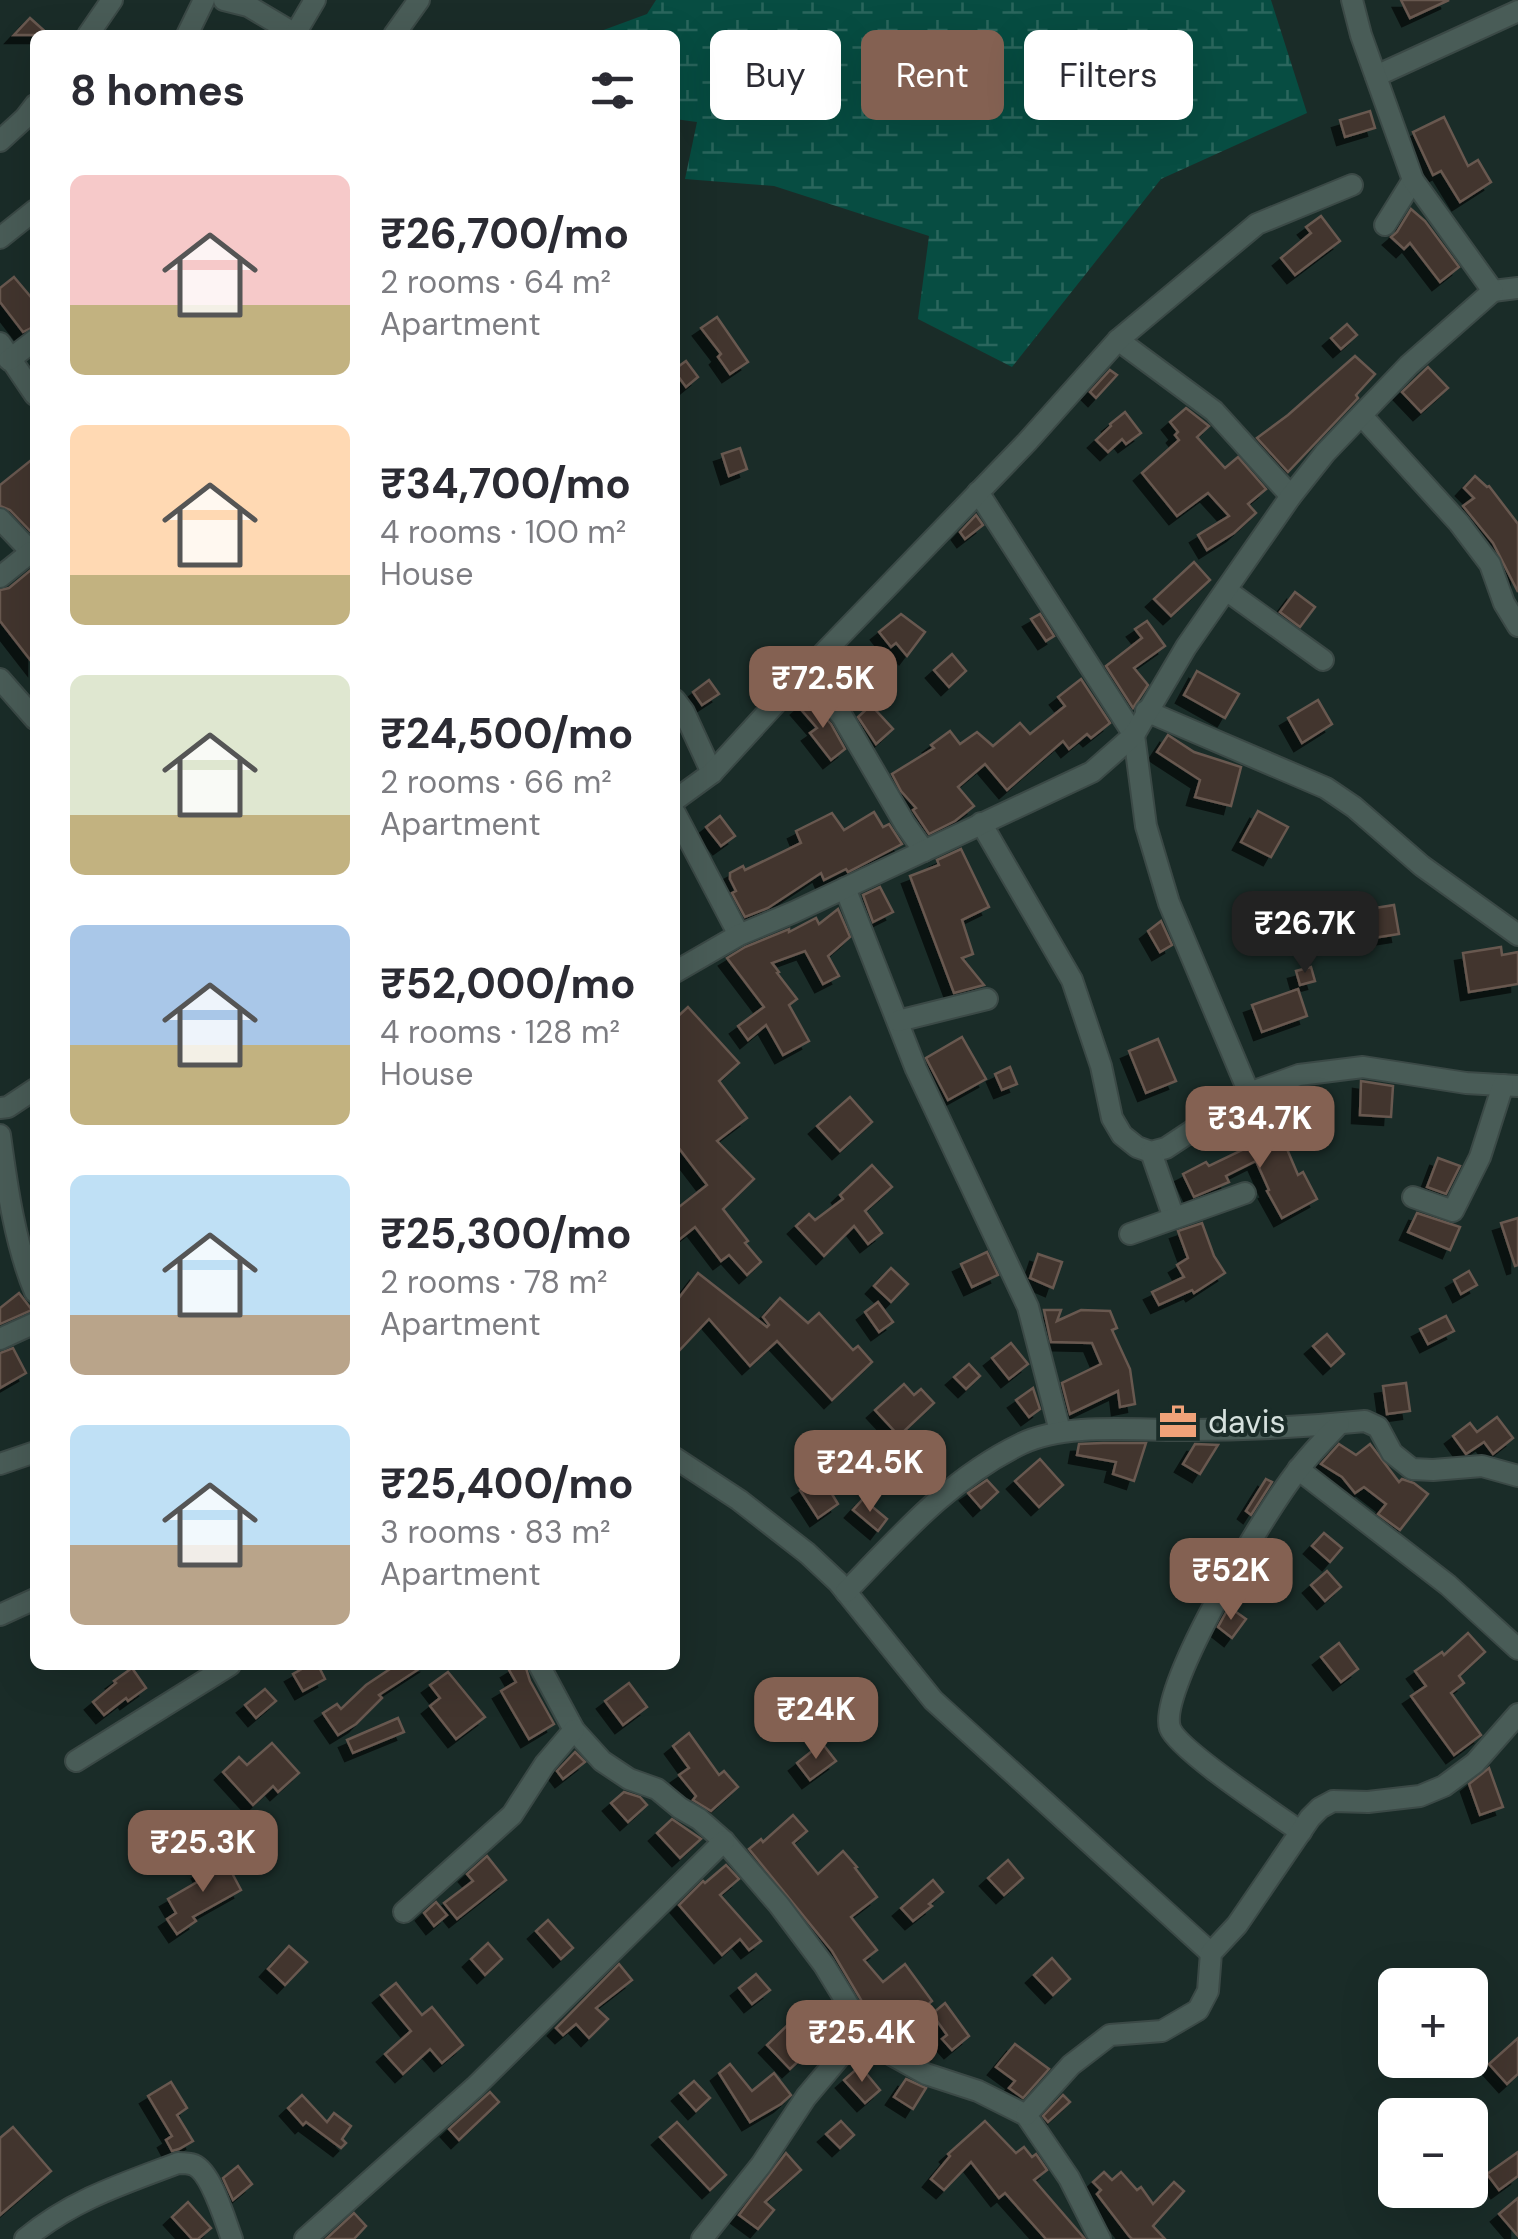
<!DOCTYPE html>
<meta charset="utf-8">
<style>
:root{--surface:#fff;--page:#f2f2f3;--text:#2b2b33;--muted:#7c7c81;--accent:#846152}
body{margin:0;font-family:"DM Sans",sans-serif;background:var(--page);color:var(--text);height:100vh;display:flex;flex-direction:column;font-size:38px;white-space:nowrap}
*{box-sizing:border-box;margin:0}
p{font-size:32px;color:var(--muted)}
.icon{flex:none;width:55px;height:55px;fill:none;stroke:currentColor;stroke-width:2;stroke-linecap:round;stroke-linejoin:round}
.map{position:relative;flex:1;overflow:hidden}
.side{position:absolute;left:30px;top:30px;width:650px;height:1640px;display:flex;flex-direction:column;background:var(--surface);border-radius:15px;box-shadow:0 10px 40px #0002}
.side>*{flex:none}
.banner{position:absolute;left:710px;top:30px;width:658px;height:90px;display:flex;gap:20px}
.controls{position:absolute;left:1378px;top:1968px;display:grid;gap:20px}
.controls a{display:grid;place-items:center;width:110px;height:110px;border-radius:15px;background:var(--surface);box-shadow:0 10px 40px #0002;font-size:50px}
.price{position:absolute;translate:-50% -85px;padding:0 22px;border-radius:20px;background:var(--accent);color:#fff;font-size:32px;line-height:65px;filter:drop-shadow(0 2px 5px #0008)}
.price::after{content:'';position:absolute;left:50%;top:60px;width:30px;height:22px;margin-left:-15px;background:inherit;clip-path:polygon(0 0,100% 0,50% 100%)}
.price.on{background:#222;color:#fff}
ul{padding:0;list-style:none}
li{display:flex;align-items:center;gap:30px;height:250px;padding:0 40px}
li span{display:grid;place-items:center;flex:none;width:280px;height:200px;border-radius:15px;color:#555}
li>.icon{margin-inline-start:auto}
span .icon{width:120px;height:120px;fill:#fffc;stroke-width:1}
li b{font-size:42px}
h2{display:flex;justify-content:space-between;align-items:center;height:120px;padding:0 40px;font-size:42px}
.pill{padding:0 35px;border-radius:15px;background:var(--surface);box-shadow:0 10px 40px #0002;font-size:35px;line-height:90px}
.pill.on{background:var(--accent);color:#fff}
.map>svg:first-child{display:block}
.wetland{fill:url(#wetland-marsh)}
.building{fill:#43352d;stroke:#685850;stroke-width:2.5;filter:url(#shadow)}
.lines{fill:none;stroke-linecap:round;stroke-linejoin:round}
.minor-casing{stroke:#3b4946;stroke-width:24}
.minor{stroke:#495c57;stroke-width:20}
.labels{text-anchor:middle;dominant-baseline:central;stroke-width:8;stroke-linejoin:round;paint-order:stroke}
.poi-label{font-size:32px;fill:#d6e1de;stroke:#1a2c28;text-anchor:start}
</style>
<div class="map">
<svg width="1518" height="2239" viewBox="0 0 1518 2239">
<defs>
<pattern id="wetland-marsh" width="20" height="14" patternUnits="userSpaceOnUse" patternTransform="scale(2.5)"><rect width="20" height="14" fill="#074d42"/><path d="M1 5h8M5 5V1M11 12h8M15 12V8" fill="none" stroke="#2a665d"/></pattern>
<filter id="shadow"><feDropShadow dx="-8" dy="8" stdDeviation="0" flood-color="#0009"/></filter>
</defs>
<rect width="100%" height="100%" fill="#1a2c28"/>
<path class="wetland" d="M656,0H1271L1307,113L1161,179L1012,367L918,319L929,236L774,186L685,179L697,122L675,119V35H590L647,14Z"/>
<g class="building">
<path d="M1401,0H1449L1410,18Z"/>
<path d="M30,18L49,35H14Z"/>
<path d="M1370,111L1375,128L1345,137L1340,120Z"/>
<path d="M1444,117L1468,166L1478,160L1491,182L1460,202L1441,171L1433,175L1413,132Z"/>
<path d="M1411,209L1425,221L1459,267L1440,282L1410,243L1404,249L1391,237L1397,232Z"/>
<path d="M1321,216L1340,241L1295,275L1281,258L1311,233L1306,227Z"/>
<path d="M14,277L35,302V326L23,332L0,302V288Z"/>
<path d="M717,317L748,362L730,374L718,357L721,354L701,328Z"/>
<path d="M1347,324L1357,335L1341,349L1331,338Z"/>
<path d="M1355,356L1375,374L1356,395L1358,398L1288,472L1257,438L1288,415Z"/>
<path d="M686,361L698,377L686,387L675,372V369Z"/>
<path d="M1428,367L1448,388L1421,412L1402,392Z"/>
<path d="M1110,370L1117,375L1096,398L1090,392Z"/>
<path d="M1186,408L1209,426L1197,437L1225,468L1238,457L1266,489L1248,504L1256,513L1234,533L1207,550L1198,535L1229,516L1208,493L1177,516L1142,473L1179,440L1175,435L1178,432L1170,422Z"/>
<path d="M1125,412L1141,433L1126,444L1122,439L1108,452L1096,440L1111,426L1110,424Z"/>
<path d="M740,448L747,469L729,476L722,454Z"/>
<path d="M35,457V536L10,510L0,506V485Z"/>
<path d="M1475,476L1487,487L1489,486L1518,524V592L1493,543L1463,506L1474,498L1464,488Z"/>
<path d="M976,515L983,525L965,539L960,532Z"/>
<path d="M1194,562L1210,580L1171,616L1154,599Z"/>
<path d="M32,569H35V666L0,621V590L9,588Z"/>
<path d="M1295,592L1315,607L1300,627L1280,612Z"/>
<path d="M901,614L925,632L907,656L896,643L891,647L879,632Z"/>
<path d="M1040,614L1054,636L1046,641L1031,619Z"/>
<path d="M1147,621L1165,646L1134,668L1148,685L1133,708L1106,666L1142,638L1135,629Z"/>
<path d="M952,654L966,671L949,687L934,670Z"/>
<path d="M1197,671L1239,694L1225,718L1184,695Z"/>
<path d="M1081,679L1110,723L1091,738L1087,734L1069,749L1063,741L1007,790L985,764L958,787L974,806L955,821L929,834L913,810L916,808L901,791L892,774L934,748L931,745L950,731L960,744L977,732L993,746L1020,723L1030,734L1065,706L1058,697Z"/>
<path d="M709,680L719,694L702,705L693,692Z"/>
<path d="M808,699L831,724L845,749L831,760L810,733L817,728L799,707Z"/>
<path d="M1318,700L1332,724L1302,743L1288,718Z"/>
<path d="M871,705L893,729L876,744L858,717Z"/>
<path d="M1168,735L1194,752L1241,767L1231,806L1195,797L1200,780L1157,752Z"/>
<path d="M1258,811L1288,827L1271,857L1241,842Z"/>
<path d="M874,812L883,827L889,824L902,844L848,872L846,869L824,880L821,873L768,908L745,917L732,893L736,891L730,879V873L743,866L745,870L801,843L796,831L832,813L844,830Z"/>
<path d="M720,816L735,836L721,846L706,827Z"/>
<path d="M961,849L989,907L962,920L973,954L962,958L984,985L954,993L910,876L939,865L937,860Z"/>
<path d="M880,887L893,912L873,922L863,895Z"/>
<path d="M1394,905L1399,934L1360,940L1356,911Z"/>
<path d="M838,909L850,937L828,956L839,976L823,984L805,951L772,963L779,972L777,973L797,999L789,1005L809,1041L783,1055L766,1025L748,1040L738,1026L764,1007L727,958L745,947L789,929V932L816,918L819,924Z"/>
<path d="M1161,921L1172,945L1160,952L1148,931Z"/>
<path d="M1501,947L1502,955L1518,952V984L1469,992L1463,953Z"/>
<path d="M1311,967L1315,981L1300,985L1296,971Z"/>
<path d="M1298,989L1307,1016L1262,1032L1252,1005Z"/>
<path d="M688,1007L739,1063L719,1081L747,1118L717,1141L754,1179L723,1209L748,1241L745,1243L761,1262L747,1275L729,1255L721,1261L695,1227L675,1243V1210L707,1185L675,1143V1019Z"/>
<path d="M962,1037L986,1079L948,1100L926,1058Z"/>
<path d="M1158,1039L1176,1081L1146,1093L1129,1051Z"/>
<path d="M1010,1067L1017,1084L1002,1090L995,1074Z"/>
<path d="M1361,1081L1393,1086L1391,1117L1360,1115Z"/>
<path d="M850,1097L872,1122L840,1151L817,1126Z"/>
<path d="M1273,1116L1298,1175L1303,1172L1317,1199L1282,1218L1267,1191L1269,1190L1256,1161L1226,1176L1229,1182L1194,1197L1183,1174L1206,1162L1209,1166L1261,1141L1253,1126Z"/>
<path d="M1438,1158L1460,1166L1446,1194L1427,1187Z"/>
<path d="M872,1165L892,1187L865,1211L882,1233L868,1244L854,1226L824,1256L796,1226L809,1214L815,1220L843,1199L840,1195Z"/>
<path d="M1417,1213L1460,1227L1450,1250L1408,1232Z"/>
<path d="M1518,1218V1265L1515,1266L1501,1223Z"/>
<path d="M1202,1223L1214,1256L1225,1273L1194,1293L1192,1290L1159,1305L1152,1292L1184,1277L1177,1265L1188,1258L1178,1231Z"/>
<path d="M987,1252L998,1275L972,1287L961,1264Z"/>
<path d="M1038,1254L1062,1262L1053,1288L1030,1278Z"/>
<path d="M891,1268L908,1284L891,1302L874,1286Z"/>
<path d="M1469,1271L1477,1285L1461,1294L1454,1280Z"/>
<path d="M698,1273L767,1327L769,1325L763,1317L780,1298L808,1323L819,1313L853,1350L858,1346L872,1362L832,1400L777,1341L750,1366L709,1319L675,1355V1303Z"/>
<path d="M19,1293L32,1310L0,1324V1308Z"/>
<path d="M878,1302L893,1322L879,1332L865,1312Z"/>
<path d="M1044,1310H1061L1057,1321L1081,1310L1110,1311L1117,1328L1112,1330L1130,1369L1135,1404L1120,1407L1118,1391L1070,1414L1062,1383L1101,1364L1092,1343L1051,1342Z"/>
<path d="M1446,1316L1454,1331L1428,1344L1420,1329Z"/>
<path d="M1327,1334L1344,1354L1331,1366L1313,1346Z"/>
<path d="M1011,1343L1028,1364L1009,1379L992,1358Z"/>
<path d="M13,1348L26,1373L0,1388V1353Z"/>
<path d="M969,1364L980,1376L966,1389L954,1377Z"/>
<path d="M1406,1383L1410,1411L1387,1414L1383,1386Z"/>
<path d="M904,1384L914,1395L921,1389L934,1403L899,1436L875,1410Z"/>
<path d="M1033,1388L1040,1409L1029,1417L1016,1400Z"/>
<path d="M1497,1417L1513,1438L1493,1454L1484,1442L1466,1454L1453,1436L1470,1423L1477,1432Z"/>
<path d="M1103,1443H1146L1134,1481L1113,1474L1116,1462L1077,1455L1079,1444Z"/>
<path d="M1195,1444L1218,1445L1200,1474L1183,1464Z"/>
<path d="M1339,1444L1356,1455L1370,1444L1399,1482L1402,1479L1414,1483L1428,1494L1400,1530L1378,1514L1386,1504L1364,1487L1355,1493L1342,1477L1321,1464Z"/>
<path d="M1040,1459L1063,1485L1039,1507L1015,1481Z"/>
<path d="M821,1476L838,1504L818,1518L800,1490Z"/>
<path d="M1266,1479L1272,1482L1251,1515L1246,1511Z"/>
<path d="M987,1480L998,1492L981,1508L968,1493Z"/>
<path d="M863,1499L887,1519L878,1531L853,1510Z"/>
<path d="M1324,1533L1342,1548L1330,1562L1312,1546Z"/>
<path d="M1236,1540L1229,1550L1216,1573L1208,1565Z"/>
<path d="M1327,1571L1341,1587L1325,1601L1311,1585Z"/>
<path d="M1229,1607L1246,1619L1232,1638L1218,1627Z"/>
<path d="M1468,1633L1485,1652L1459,1676L1464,1683L1451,1693L1481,1735L1454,1755L1411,1696L1426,1686L1415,1671L1442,1652L1444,1655Z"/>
<path d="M1339,1643L1358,1669L1341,1682L1321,1657Z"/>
<path d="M309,1665H318L325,1679L303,1691L293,1674Z"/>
<path d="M396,1665H425L379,1695L382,1698L356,1724L338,1735L323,1713L337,1704L341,1709L366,1685Z"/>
<path d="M517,1665H525L530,1681L554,1724L529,1739L501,1691L516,1682L509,1670Z"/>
<path d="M132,1668L146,1688L128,1701L126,1698L104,1715L93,1702L116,1683L114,1681Z"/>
<path d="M448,1672L485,1717L456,1739L430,1706L440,1698L430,1685Z"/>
<path d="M629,1683L647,1707L623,1725L605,1701Z"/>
<path d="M265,1689L276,1701L256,1718L245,1705Z"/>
<path d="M398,1718L404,1732L353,1753L347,1740Z"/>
<path d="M689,1733L719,1775L724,1771L738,1787L711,1811L693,1800L696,1796L679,1775L689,1768L673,1746Z"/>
<path d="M272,1743L299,1773L278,1792L273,1786L253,1805L223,1772L239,1757L247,1765Z"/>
<path d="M822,1743L836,1761L810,1780L797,1763Z"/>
<path d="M575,1752L585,1762L563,1779L557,1771Z"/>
<path d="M1489,1768L1503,1807L1480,1815L1469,1784Z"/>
<path d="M624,1792L640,1797L647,1805L628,1822L611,1803Z"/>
<path d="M793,1815L807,1831L793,1843L818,1874L843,1851L857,1867L855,1868L877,1897L851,1917L877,1950L864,1960L883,1982L905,1964L932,2001L903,2026L896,2019L884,2029L867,2010L832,1951L749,1849L761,1839L763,1842Z"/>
<path d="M672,1819L701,1839L680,1858L657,1833Z"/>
<path d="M487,1856L506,1880L457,1919L444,1903L473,1881L467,1874Z"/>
<path d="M224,1858L241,1890L193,1917L196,1921L177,1934L167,1919L176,1913L168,1899L204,1878L200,1871Z"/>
<path d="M1008,1860L1023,1878L1004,1895L988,1878Z"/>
<path d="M726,1865L739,1879L720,1895L761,1941L749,1950L740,1939L722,1955L679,1905L703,1881L705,1883Z"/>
<path d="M933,1880L943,1892L929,1904L932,1906L913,1921L901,1908Z"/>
<path d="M436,1902L447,1915L434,1926L424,1913Z"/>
<path d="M548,1920L573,1948L561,1959L536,1931Z"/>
<path d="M488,1943L502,1959L485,1975L471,1959Z"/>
<path d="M289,1946L307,1962L285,1985L268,1969Z"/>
<path d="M1052,1958L1070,1979L1053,1995L1034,1975Z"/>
<path d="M619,1964L632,1980L596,2008L608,2019L589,2038L576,2024L563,2035L556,2028Z"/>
<path d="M756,1974L770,1990L752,2004L739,1988Z"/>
<path d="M396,1983L422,2015L432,2007L463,2045L442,2063L430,2049L403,2074L385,2054L411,2031L381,1995Z"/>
<path d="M945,2003L969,2036L952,2050L942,2039L947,2035L932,2014Z"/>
<path d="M817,2011L830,2027L819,2035L822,2039L790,2069L767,2045L799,2014L805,2020Z"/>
<path d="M1518,2038V2074L1507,2084L1489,2064Z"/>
<path d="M1015,2044L1049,2069L1023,2098L1009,2088L1015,2081L996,2067Z"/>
<path d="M730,2064L752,2091L774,2073L791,2095L781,2104L750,2122L719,2073Z"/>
<path d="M860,2066L880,2090L865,2103L844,2080Z"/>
<path d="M906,2079L926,2088L913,2109L894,2097Z"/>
<path d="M694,2081L710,2098L696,2111L680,2093Z"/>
<path d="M171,2082L187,2108L177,2115L193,2141L179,2149L172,2151L166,2140L172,2136L148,2096Z"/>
<path d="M490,2092L499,2102L459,2140L449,2129Z"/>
<path d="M302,2095L327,2122L334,2113L351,2126L342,2139L346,2143L341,2148L306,2122L303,2125L288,2108Z"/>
<path d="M1063,2095L1070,2102L1048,2122L1043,2116Z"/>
<path d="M841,2121L854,2135L840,2148L826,2134Z"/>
<path d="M985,2121L1016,2153L1024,2147L1032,2157L1036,2154L1047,2170L1034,2180L1085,2239H1046L1005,2193L999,2198L971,2162L944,2190L931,2179L950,2156L948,2154Z"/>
<path d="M677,2122L726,2175L710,2190L660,2137Z"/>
<path d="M13,2127L51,2171L0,2215V2138Z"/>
<path d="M1518,2152V2176L1499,2190L1487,2174Z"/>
<path d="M786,2153L801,2170L765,2202L774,2210L758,2229L739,2215Z"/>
<path d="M238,2166L252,2184L233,2200L223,2178Z"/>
<path d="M1104,2172L1112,2180L1121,2172L1137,2190L1141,2187L1153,2204L1174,2182L1184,2191L1153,2226L1165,2239H1132L1129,2236L1097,2194L1101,2190L1093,2182Z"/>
<path d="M1518,2198V2236L1499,2214Z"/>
<path d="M188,2202L211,2228L198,2239H192L172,2217Z"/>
<path d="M354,2213L366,2226L354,2239H326Z"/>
</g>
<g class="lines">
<g class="minor-casing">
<g id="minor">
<path d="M224,0L248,6L297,35"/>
<path d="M295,34L315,0"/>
<path d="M88,35L112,0"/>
<path d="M187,35L204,0"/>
<path d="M394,35L419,0"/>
<path d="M1376,76L1518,11"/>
<path d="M0,141L25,118L35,105"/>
<path d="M1385,225L1413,180"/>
<path d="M0,238L35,210"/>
<path d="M1493,291L1518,288"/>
<path d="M1118,340L1214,411L1291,496"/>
<path d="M0,343L35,395"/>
<path d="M9,360L35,340"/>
<path d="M1362,416L1459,523L1490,564L1504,603L1518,626"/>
<path d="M978,492L1134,735L1146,826L1169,903L1249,1093"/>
<path d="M0,519L35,556"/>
<path d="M0,577L31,552"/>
<path d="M1226,590L1323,660"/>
<path d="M804,674L842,716L905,824L924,851"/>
<path d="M0,679L35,719"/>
<path d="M675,700L684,712L712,773"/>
<path d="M1146,711L1326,788L1354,807L1422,866L1518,935"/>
<path d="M675,800L712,773L787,691L1027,442L1118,340L1257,224L1352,185"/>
<path d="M675,813L739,935"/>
<path d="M981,823L1072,980L1101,1066L1112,1118L1122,1135L1137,1147L1151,1152L1166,1148L1249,1093L1299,1075L1363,1067L1466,1083L1518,1086"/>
<path d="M845,888L916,1069L1028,1307L1060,1431"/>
<path d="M675,972L739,935L794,912L1092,772L1134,735L1186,647L1291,496L1325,453L1409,365L1493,291L1413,180L1361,35L1352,0"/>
<path d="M898,1021L987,999"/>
<path d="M0,1108L8,1107L35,1089"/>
<path d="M0,1135C7,1187 15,1244 35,1292"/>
<path d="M1151,1152L1174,1218"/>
<path d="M1413,1197L1453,1211L1480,1157L1503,1085"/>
<path d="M1130,1234L1245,1193"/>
<path d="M0,1339L35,1323"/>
<path d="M675,1458L739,1500L807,1553L838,1582L933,1700L1211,1953"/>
<path d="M0,1464L35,1452"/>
<path d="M1298,1469L1448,1585L1518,1649"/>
<path d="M846,1592C899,1537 950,1478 1021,1444C1067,1422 1137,1431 1188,1430C1247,1430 1306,1427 1365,1421L1378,1427L1392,1453L1412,1469L1433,1470L1482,1466L1518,1476"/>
<path d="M0,1615L35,1599"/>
<path d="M539,1665L574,1730L602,1761L629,1779L657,1789L680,1808L699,1819L724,1841L779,1905L824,1965L863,2029L890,2054L926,2074L978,2091L1026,2115L1069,2178L1100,2239"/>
<path d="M76,1761L230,1665"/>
<path d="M1301,1832C1277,1815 1178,1750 1170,1728C1157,1688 1269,1506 1298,1470C1310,1454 1325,1439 1339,1424"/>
<path d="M404,1912L512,1815L545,1764L574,1730"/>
<path d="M1026,2115L1071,2065L1110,2035L1162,2031L1198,2010L1208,1991L1211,1953L1237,1925L1310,1818L1320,1808L1333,1801L1368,1802L1420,1796L1444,1786L1475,1763L1518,1714"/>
<path d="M25,2239C72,2200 122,2184 178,2163C184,2163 189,2163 194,2165C212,2173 225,2221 232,2239"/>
<path d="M305,2239L475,2087L724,1841"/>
<path d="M702,2239L761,2165L806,2097L863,2029"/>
</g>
</g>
<use href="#minor" class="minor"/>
</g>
<defs>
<g id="office-bare" transform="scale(3)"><path d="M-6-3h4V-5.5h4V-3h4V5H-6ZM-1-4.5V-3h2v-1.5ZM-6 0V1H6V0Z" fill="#f0a279" stroke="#1a2c28" stroke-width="2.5" paint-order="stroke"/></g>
</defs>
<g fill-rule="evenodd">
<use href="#office-bare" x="1178" y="1422"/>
</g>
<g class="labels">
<g class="poi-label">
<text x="1208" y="1422">davis</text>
</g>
</g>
</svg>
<div class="controls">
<a>+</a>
<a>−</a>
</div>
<b class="price" style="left:823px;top:731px">₹72.5K</b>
<b class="price on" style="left:1305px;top:976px">₹26.7K</b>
<b class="price" style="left:1260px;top:1171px">₹34.7K</b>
<b class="price" style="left:870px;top:1515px">₹24.5K</b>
<b class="price" style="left:1231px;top:1623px">₹52K</b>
<b class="price" style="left:816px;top:1762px">₹24K</b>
<b class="price" style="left:203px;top:1895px">₹25.3K</b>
<b class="price" style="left:862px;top:2085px">₹25.4K</b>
<div class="banner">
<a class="pill">Buy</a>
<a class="pill on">Rent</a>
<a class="pill">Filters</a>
</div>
<section class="side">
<h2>8 homes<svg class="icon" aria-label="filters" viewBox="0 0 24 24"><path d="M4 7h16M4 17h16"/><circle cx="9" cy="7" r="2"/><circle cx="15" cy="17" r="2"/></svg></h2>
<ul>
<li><span style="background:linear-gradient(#f6c9c9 65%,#c2b280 0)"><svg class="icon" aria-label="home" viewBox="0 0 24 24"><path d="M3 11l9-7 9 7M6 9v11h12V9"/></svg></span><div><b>₹26,700/mo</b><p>2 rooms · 64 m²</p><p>Apartment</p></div></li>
<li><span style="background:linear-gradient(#ffd9b3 75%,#c2b280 0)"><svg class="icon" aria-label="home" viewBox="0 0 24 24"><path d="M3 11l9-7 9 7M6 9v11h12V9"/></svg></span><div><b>₹34,700/mo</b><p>4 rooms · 100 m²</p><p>House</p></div></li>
<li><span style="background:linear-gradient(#dfe7d0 70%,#c2b280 0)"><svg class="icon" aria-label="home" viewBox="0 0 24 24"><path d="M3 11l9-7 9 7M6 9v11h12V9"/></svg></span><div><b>₹24,500/mo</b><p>2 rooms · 66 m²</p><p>Apartment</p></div></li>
<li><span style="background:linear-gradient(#a9c7e8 60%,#c2b280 0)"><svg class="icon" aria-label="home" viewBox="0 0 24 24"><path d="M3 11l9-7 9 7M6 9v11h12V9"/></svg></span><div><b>₹52,000/mo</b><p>4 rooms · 128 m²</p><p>House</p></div></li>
<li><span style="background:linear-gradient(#bfe0f5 70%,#b9a48a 0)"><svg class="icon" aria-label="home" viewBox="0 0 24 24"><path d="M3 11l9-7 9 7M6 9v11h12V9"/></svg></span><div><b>₹25,300/mo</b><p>2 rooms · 78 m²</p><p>Apartment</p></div></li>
<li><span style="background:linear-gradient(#bfe0f5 60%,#b9a48a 0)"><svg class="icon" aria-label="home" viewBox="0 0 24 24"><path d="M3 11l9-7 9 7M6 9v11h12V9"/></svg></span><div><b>₹25,400/mo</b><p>3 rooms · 83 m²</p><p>Apartment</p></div></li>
</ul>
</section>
</div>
